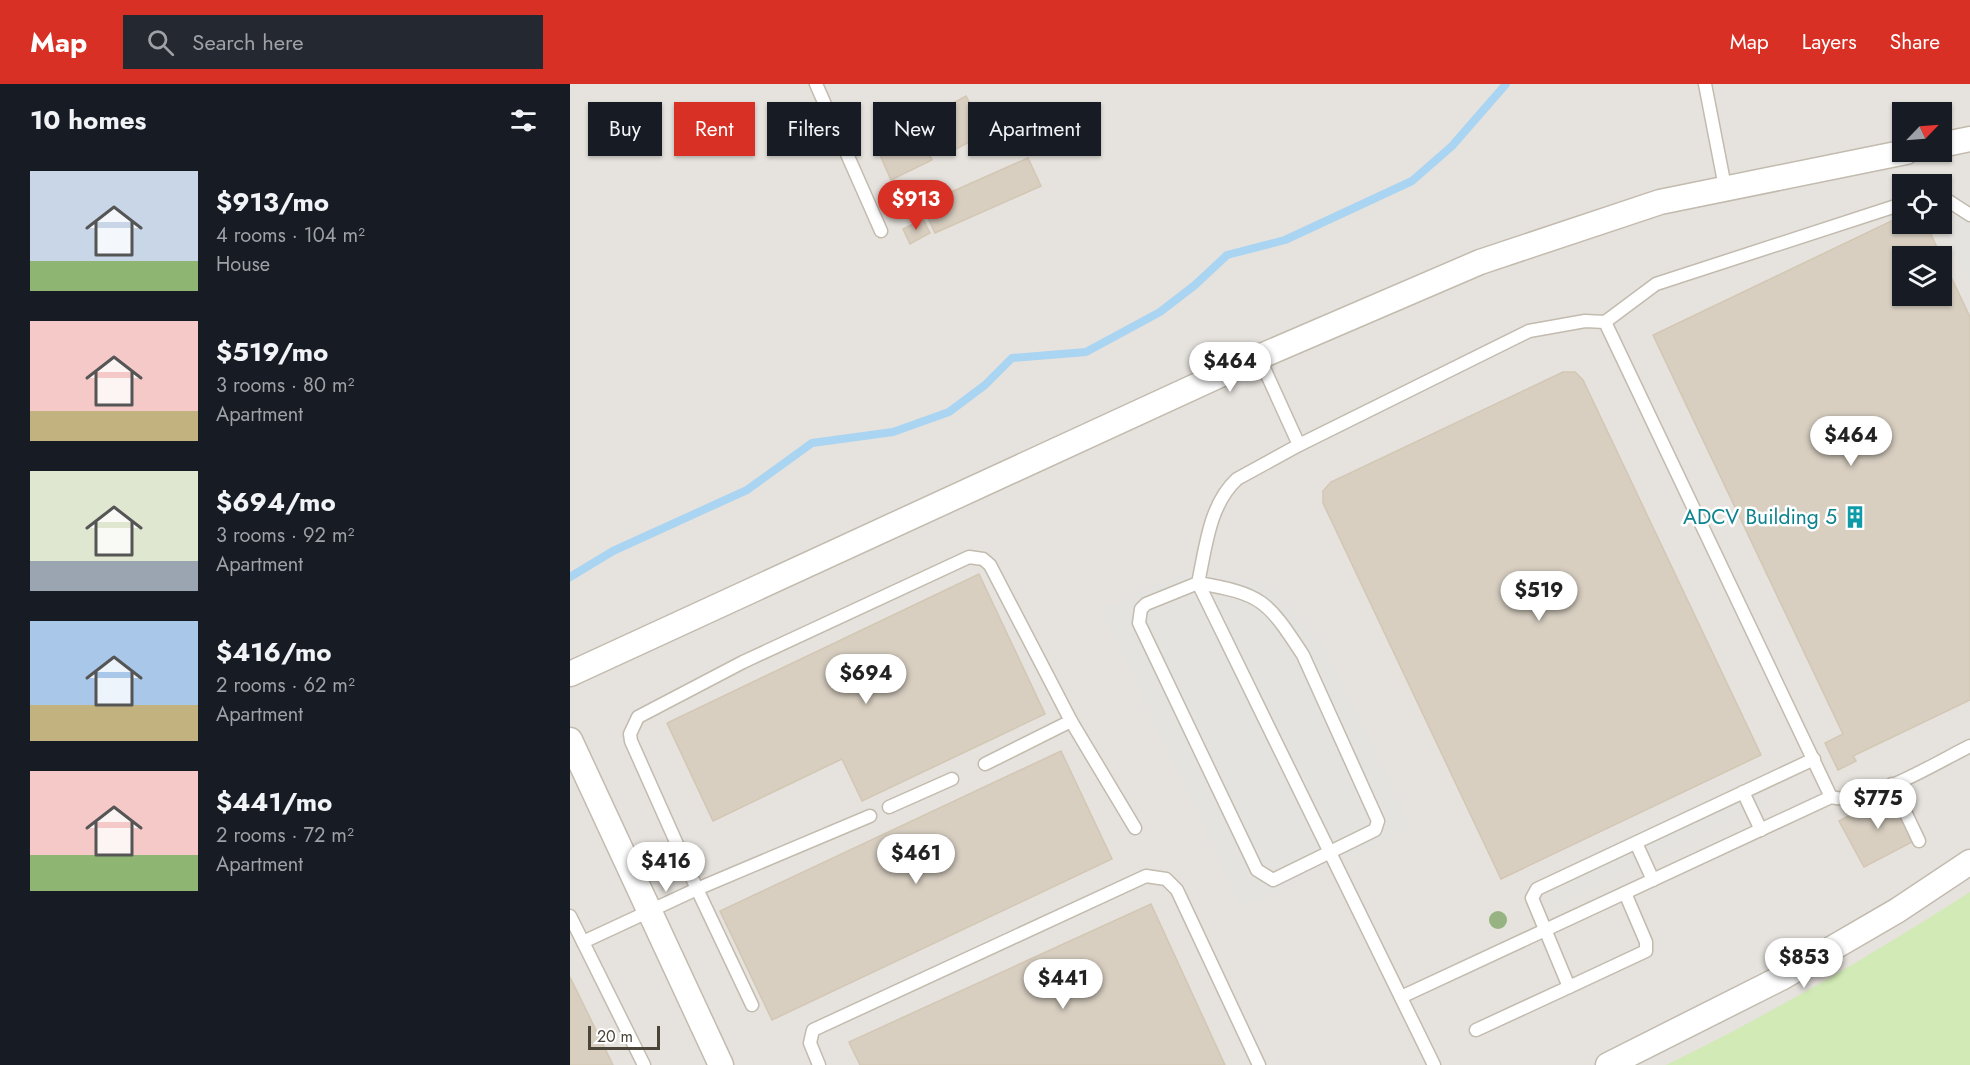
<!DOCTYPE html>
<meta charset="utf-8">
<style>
:root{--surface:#171b24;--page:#242831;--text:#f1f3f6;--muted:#9ea1a6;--accent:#d93025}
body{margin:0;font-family:Jost,sans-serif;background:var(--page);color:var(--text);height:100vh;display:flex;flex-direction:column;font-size:22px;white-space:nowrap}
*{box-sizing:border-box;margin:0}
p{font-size:20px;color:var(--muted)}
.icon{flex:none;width:33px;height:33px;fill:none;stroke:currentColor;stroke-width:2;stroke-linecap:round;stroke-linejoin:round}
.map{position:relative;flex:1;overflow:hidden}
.details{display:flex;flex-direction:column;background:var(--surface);width:570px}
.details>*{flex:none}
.banner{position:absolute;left:18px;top:18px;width:570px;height:54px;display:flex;gap:12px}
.needle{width:39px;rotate:65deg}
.buttons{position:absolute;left:1322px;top:18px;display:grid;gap:12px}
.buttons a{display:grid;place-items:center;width:60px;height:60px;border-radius:0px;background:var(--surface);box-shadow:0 2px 4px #0004;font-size:30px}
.scale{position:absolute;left:18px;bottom:15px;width:72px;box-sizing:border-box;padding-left:6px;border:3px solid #4b4439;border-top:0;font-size:16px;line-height:21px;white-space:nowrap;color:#4b4439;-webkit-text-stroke:4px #fff;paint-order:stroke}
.price{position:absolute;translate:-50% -51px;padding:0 14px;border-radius:21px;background:#fff;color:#222;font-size:20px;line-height:39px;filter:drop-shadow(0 2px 3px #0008)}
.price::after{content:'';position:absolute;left:50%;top:36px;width:18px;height:14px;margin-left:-9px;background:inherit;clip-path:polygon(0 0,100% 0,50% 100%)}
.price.selected{background:var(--accent);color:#fff}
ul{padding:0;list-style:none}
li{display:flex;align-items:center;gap:18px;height:150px;padding:0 30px}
li span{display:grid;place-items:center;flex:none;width:168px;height:120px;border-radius:0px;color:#555}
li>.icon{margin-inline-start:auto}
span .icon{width:72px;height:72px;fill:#fffc;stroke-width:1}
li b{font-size:26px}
h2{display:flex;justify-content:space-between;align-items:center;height:72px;padding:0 30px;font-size:26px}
.pill{padding:0 21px;border-radius:0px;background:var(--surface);box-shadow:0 2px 4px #0004;font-size:21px;line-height:54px}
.pill.selected{background:var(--accent);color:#fff}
header{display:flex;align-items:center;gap:36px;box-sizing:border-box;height:84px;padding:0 30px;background:var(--accent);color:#fff}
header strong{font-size:28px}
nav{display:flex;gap:33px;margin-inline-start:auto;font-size:21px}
.search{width:420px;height:54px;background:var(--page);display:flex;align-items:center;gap:15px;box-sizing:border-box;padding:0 21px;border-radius:0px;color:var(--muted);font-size:22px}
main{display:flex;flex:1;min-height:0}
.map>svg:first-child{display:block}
.industrial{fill:#e6e2dd;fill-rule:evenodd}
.green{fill:#d2eab5}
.parking{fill:#e5e3e0}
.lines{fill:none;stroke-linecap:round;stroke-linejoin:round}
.stream{stroke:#a9d4f2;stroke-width:8}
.building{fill:#d8cfc1;stroke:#d3c7b4;stroke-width:1.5;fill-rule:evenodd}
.lane-casing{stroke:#c2bbae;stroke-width:15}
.street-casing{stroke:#c2bbae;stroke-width:27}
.lane{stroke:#fff;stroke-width:12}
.street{stroke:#fff;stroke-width:24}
.tree{fill:#97b381}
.labels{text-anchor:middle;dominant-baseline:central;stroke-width:5;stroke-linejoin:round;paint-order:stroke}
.culture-label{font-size:21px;fill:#0d838f;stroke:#fff;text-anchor:end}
</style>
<header>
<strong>Map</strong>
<div class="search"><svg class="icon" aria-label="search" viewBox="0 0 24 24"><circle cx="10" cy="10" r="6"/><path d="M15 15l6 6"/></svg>Search here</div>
<nav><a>Map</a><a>Layers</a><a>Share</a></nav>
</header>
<main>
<section class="details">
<h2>10 homes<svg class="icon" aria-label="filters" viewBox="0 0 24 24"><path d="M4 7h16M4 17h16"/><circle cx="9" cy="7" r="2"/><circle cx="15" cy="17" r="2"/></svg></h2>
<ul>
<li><span style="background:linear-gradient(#c9d6e8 75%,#8fb573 0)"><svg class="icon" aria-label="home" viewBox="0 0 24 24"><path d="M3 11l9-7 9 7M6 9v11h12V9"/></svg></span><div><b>$913/mo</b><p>4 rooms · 104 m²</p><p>House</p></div></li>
<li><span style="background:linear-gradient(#f6c9c9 75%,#c2b280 0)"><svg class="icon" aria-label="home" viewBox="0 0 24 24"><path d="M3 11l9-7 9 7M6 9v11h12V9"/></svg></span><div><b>$519/mo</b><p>3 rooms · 80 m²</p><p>Apartment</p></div></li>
<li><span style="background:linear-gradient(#dfe7d0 75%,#9aa5b1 0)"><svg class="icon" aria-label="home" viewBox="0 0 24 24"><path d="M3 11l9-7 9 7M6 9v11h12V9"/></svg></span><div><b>$694/mo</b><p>3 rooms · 92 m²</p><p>Apartment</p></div></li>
<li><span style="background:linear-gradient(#a9c7e8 70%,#c2b280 0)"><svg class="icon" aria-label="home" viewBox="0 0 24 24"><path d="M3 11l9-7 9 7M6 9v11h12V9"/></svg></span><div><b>$416/mo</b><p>2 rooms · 62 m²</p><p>Apartment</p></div></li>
<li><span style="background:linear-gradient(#f6c9c9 70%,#8fb573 0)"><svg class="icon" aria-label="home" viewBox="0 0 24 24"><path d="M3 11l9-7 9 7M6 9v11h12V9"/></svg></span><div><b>$441/mo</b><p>2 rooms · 72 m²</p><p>Apartment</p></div></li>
</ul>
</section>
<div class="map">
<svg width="1400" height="981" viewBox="0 0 1400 981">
<rect width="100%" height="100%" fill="#f6f3ec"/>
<path class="industrial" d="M0,0H1400V981H0ZM1332,28H1371V68H1332ZM1332,100H1371V140H1332ZM1332,172H1371V212H1332Z"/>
<path class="green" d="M1400,808V981H1096C1201,930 1302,871 1400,808Z"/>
<g class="parking">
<path d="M1400,123V199L1371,140V129Z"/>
<path d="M617,488L692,498L751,558L841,743L672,823L531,525Z"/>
<path d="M1186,695L1198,720L984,823L972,797Z"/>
</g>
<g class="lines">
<path class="stream" d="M0,493L43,467L177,406L242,359L323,348L379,328L415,301L442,274L516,268L590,228L625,201L657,171L715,156L842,97L882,62L936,0"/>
</g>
<g class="building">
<path d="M396,12L416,49L375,71L356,34Z"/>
<path d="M344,38L362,76L321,96L304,57Z"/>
<path d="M458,74L471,102L365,149L352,121Z"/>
<path d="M1332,132V140H1356L1400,233V616L1283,672L1286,677L1268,686L1255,659L1273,650L1083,251ZM1332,172H1371V212H1332Z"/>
<path d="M353,135L360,149L340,160L333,145Z"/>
<path d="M993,288H1005L1013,296L1191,671L931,795L753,419V407L761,398Z"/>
<path d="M409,490L475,630L292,717L272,675L143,737L97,639Z"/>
<path d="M491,667L542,775L202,936L150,827Z"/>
<path d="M1324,707L1344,757L1294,783L1269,737Z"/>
<path d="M581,820L655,981H290L279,958Z"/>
<path d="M0,893L43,981H0Z"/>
</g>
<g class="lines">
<g class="lane-casing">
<g id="lane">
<path d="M246,0L311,147"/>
<path d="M1135,0L1155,103"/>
<path d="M1371,116H1377L1400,131"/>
<path d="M1035,238L1261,713"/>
<path d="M689,273L729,361L959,247L1015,237L1035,238L1086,200L1332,120"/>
<path d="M729,361L667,395C639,421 636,463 628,499L864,981"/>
<path d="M628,499C692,510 697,516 733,571L808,737L805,746L703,796L687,786L569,539L571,525L576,520Z"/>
<path d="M415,680L501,637"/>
<path d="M1322,700L1349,757"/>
<path d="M1173,708L1191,746"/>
<path d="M319,723L382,695"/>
<path d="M1066,759L1083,796"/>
<path d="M0,832L74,981"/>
<path d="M13,858L127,805L300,732"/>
<path d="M999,903L1076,867V858L1055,809"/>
<path d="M831,913L1261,713C1296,723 1367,678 1400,662"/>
<path d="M182,921L127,805L61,657L60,650L68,633L173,578L399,473L413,475L420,481L501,637L565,744"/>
<path d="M906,946L999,903L962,814L967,805L1244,675"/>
<path d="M249,981L240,959L243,946L576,792L596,795L607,806L689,981"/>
</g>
</g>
<g class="street-casing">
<g id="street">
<path d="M1371,61L1400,55"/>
<path d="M0,590L689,273L910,178L1090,118L1336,68"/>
<path d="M0,656L151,981"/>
<path d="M1038,981L1211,894L1328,826L1400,778"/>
</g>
</g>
<use href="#lane" class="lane"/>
<use href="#street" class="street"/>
</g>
<circle class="tree" cx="928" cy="836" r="9"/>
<defs>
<g id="building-bare" transform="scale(1.8)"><path d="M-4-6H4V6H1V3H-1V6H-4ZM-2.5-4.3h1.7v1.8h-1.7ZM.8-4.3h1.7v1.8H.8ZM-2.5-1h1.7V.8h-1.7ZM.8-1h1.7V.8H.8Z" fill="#0f9aa8" stroke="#fff" stroke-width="2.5" paint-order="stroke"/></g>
</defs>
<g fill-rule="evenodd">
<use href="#building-bare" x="1285" y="433"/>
</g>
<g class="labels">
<g class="culture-label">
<text x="1267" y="433">ADCV Building 5</text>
</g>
</g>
</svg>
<div class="buttons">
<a><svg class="needle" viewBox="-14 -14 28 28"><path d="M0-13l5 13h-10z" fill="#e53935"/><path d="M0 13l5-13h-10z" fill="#9ea1a6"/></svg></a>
<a><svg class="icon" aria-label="locate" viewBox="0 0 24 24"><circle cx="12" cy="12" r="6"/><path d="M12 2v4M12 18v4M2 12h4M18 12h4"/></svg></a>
<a><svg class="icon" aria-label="layers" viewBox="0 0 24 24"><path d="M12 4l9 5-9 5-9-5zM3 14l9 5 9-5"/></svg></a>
</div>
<div class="scale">20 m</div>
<b class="price selected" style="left:346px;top:147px">$913</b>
<b class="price" style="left:660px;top:309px">$464</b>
<b class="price" style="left:1281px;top:383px">$464</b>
<b class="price" style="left:969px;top:538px">$519</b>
<b class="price" style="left:296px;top:621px">$694</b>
<b class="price" style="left:1308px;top:746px">$775</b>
<b class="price" style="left:346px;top:801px">$461</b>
<b class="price" style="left:96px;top:809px">$416</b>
<b class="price" style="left:1234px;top:905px">$853</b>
<b class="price" style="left:493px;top:926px">$441</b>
<div class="banner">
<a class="pill">Buy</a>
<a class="pill selected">Rent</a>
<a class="pill">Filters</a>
<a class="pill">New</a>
<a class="pill">Apartment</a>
</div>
</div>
</main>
